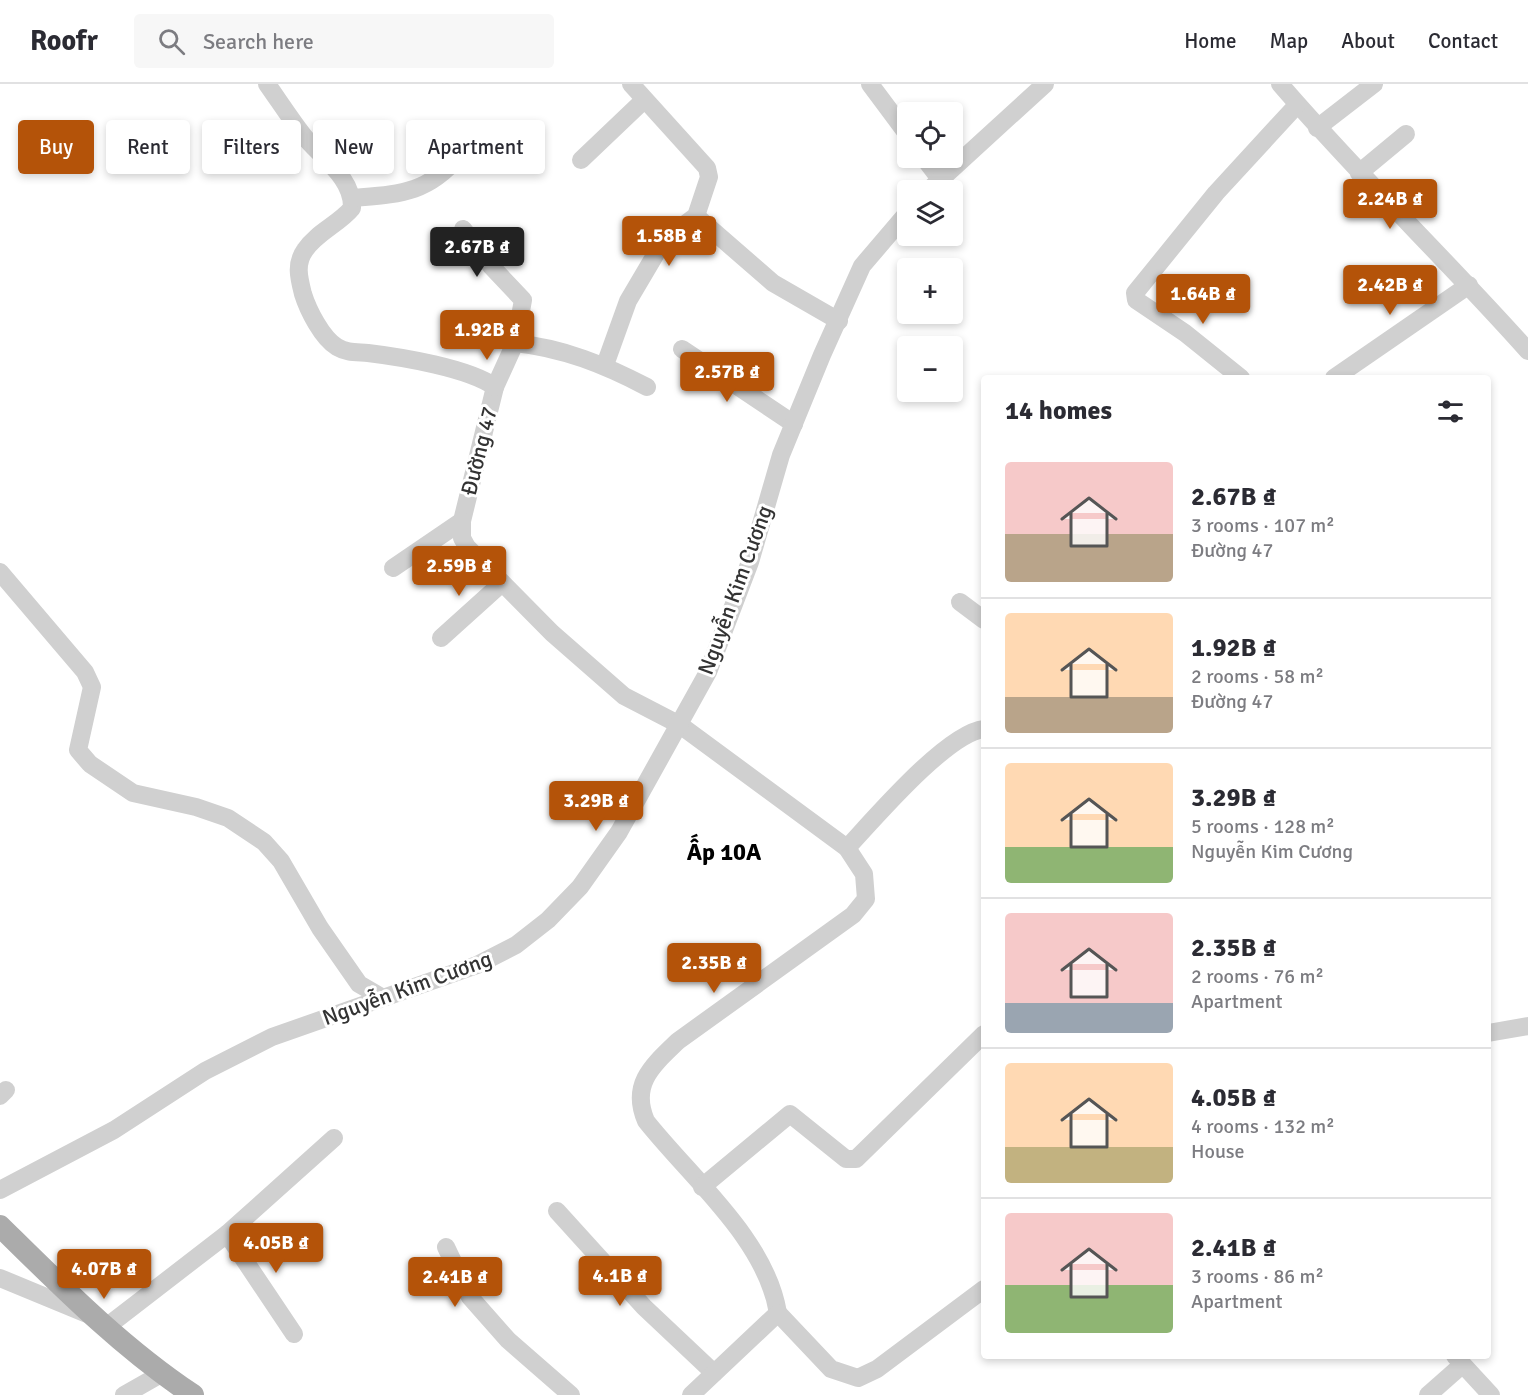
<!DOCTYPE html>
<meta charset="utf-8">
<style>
:root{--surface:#fff;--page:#f7f7f7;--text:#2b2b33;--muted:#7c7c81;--line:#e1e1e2;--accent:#b45309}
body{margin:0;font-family:Signika,sans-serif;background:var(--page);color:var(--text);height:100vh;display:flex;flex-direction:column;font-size:22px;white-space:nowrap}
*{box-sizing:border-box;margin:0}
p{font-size:20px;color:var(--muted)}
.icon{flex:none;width:33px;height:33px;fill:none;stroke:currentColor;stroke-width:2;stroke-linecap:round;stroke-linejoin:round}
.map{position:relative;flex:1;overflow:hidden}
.details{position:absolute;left:981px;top:291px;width:510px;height:984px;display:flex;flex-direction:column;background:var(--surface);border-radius:6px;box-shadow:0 3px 9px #0003}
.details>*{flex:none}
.hud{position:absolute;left:18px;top:36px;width:570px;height:54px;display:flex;gap:12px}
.controls{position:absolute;left:897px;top:18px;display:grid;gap:12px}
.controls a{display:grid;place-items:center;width:66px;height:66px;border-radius:6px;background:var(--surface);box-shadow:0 3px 9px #0003;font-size:30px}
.price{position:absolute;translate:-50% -51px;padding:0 14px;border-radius:6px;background:var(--accent);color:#fff;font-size:20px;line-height:39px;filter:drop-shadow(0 2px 3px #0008)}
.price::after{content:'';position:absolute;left:50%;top:36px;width:18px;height:14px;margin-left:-9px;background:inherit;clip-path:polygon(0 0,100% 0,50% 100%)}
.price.selected{background:#222;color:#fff}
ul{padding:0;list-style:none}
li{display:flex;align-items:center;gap:18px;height:150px;padding:0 24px}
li+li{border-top:2px solid var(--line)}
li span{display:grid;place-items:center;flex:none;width:168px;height:120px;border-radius:6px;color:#555}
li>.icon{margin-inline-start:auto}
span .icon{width:72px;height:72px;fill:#fffc;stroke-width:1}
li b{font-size:26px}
h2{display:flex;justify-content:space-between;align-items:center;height:72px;padding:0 24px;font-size:26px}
.pill{padding:0 21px;border-radius:6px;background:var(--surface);box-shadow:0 3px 9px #0003;font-size:21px;line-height:54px}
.pill.selected{background:var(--accent);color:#fff}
header{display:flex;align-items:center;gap:36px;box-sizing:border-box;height:84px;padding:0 30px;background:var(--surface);border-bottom:2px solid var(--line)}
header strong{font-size:28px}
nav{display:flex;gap:33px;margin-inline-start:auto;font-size:21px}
.search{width:420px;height:54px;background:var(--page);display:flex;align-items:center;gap:15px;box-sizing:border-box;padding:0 21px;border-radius:6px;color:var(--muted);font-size:22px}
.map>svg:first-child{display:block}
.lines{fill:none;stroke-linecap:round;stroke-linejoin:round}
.minor{stroke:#d0d0d0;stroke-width:18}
.major{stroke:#ababab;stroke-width:22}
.labels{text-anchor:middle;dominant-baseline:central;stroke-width:6;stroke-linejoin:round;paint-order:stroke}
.street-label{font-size:22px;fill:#333;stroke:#fff}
.neighbourhood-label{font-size:24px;font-weight:bold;fill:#000;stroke:#fff}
</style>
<header>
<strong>Roofr</strong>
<div class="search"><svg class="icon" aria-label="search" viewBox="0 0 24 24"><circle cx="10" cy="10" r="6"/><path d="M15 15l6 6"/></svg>Search here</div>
<nav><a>Home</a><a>Map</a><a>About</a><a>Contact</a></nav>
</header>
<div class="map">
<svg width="1528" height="1311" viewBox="0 0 1528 1311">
<rect width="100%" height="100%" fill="#fff"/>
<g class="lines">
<g class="minor">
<path d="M267,0C279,17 290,34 303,51C320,73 353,93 352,124C339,140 317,148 305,166C295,180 299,194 303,210C308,226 322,254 337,263C347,269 356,268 368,269C401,273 469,284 495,303L462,437V454L467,463L552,549L624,612L680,641L847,764L864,790L866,815L853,831L678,957C653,981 630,1000 646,1037C691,1094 766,1155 778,1229"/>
<path d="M870,0L908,51"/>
<path d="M1280,0C1359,92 1447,176 1528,267"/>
<path d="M1317,44L1374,0"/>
<path d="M924,74L940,95"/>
<path d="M581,76L644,16"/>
<path d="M1359,89L1406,50"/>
<path d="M929,106L1045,0"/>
<path d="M353,114C399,110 427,110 459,72"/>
<path d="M696,132L773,199L839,237"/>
<path d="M463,145L491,182L523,216L515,259L495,303"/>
<path d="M515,259C563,264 605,281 647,303"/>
<path d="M682,265L794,340"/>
<path d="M605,281L628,217L664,156L696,132L709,93L707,84L631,0"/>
<path d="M1241,294L1185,249L1136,216L1135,209L1216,109L1297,21"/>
<path d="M1334,294L1469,201"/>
<path d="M393,484L462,437"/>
<path d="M0,488L85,588L92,603L78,666L90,680L133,709L196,723L228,734L264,758L281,777L320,844L359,900L383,914"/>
<path d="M960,518L984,536"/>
<path d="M441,554L502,499"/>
<path d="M847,764C874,735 947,649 984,645"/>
<path d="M1488,949L1528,942"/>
<path d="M0,1012L6,1006"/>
<path d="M702,1103L790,1030L846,1075H856L984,950"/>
<path d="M0,1106L114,1046L205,987L272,953L477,881L516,861L548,836L580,803L619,748L708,588L750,478L781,371L822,271L862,182L908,128"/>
<path d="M557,1127L644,1223L714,1289"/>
<path d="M227,1150L294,1250"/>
<path d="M446,1163L470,1213L508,1256L571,1311"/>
<path d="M0,1194L87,1230"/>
<path d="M105,1244L227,1150L334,1054"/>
<path d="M1455,1272L1491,1311"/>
<path d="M124,1311L161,1290"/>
<path d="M691,1311L778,1229L831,1285L858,1294L877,1285L984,1205"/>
<path d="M1428,1311L1462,1281"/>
</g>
<path class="major" d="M0,1142C61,1202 121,1263 193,1311"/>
</g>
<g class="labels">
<g class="street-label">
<text transform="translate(479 367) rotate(-76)">Đường 47</text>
<text transform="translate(735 506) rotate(-70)">Nguyễn Kim Cương</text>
<text transform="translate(407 904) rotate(-20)">Nguyễn Kim Cương</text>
</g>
<g class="neighbourhood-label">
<text x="724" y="768">Ấp 10A</text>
</g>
</g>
</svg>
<div class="controls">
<a><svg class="icon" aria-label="locate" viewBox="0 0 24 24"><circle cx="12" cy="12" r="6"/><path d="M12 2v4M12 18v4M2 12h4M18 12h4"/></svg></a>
<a><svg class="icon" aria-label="layers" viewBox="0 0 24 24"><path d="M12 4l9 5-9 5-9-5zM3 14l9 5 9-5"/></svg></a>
<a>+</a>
<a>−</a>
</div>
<b class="price" style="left:1390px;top:146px">2.24B ₫</b>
<b class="price" style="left:669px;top:183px">1.58B ₫</b>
<b class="price selected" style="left:477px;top:194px">2.67B ₫</b>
<b class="price" style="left:1390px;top:232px">2.42B ₫</b>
<b class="price" style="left:1203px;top:241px">1.64B ₫</b>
<b class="price" style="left:487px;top:277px">1.92B ₫</b>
<b class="price" style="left:727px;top:319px">2.57B ₫</b>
<b class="price" style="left:459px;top:513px">2.59B ₫</b>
<b class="price" style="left:596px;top:748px">3.29B ₫</b>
<b class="price" style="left:714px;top:910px">2.35B ₫</b>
<b class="price" style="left:276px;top:1190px">4.05B ₫</b>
<b class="price" style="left:104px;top:1216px">4.07B ₫</b>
<b class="price" style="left:620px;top:1223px">4.1B ₫</b>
<b class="price" style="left:455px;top:1224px">2.41B ₫</b>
<div class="hud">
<a class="pill selected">Buy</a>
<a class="pill">Rent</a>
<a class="pill">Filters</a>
<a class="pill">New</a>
<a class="pill">Apartment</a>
</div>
<section class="details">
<h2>14 homes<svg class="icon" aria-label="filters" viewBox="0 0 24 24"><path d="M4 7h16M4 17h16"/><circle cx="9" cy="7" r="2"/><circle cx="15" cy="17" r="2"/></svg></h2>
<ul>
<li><span style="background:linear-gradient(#f6c9c9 60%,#b9a48a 0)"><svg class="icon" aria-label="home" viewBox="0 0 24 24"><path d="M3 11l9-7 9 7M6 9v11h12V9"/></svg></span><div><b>2.67B ₫</b><p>3 rooms · 107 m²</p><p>Đường 47</p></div></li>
<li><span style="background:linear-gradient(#ffd9b3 70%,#b9a48a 0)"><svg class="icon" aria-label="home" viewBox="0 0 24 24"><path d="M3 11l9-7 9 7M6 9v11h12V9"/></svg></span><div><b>1.92B ₫</b><p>2 rooms · 58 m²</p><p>Đường 47</p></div></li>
<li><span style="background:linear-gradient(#ffd9b3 70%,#8fb573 0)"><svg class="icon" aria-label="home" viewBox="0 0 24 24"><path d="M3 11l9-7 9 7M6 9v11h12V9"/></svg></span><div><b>3.29B ₫</b><p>5 rooms · 128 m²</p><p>Nguyễn Kim Cương</p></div></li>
<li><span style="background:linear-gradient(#f6c9c9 75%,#9aa5b1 0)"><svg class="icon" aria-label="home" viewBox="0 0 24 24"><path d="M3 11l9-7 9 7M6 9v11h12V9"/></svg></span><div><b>2.35B ₫</b><p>2 rooms · 76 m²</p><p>Apartment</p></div></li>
<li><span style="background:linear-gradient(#ffd9b3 70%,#c2b280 0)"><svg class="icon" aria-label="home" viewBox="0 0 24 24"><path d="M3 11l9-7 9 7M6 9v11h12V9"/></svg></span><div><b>4.05B ₫</b><p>4 rooms · 132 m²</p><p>House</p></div></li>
<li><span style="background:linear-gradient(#f6c9c9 60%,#8fb573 0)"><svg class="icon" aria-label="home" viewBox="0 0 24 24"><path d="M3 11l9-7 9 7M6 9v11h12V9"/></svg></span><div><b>2.41B ₫</b><p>3 rooms · 86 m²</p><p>Apartment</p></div></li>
</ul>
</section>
</div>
